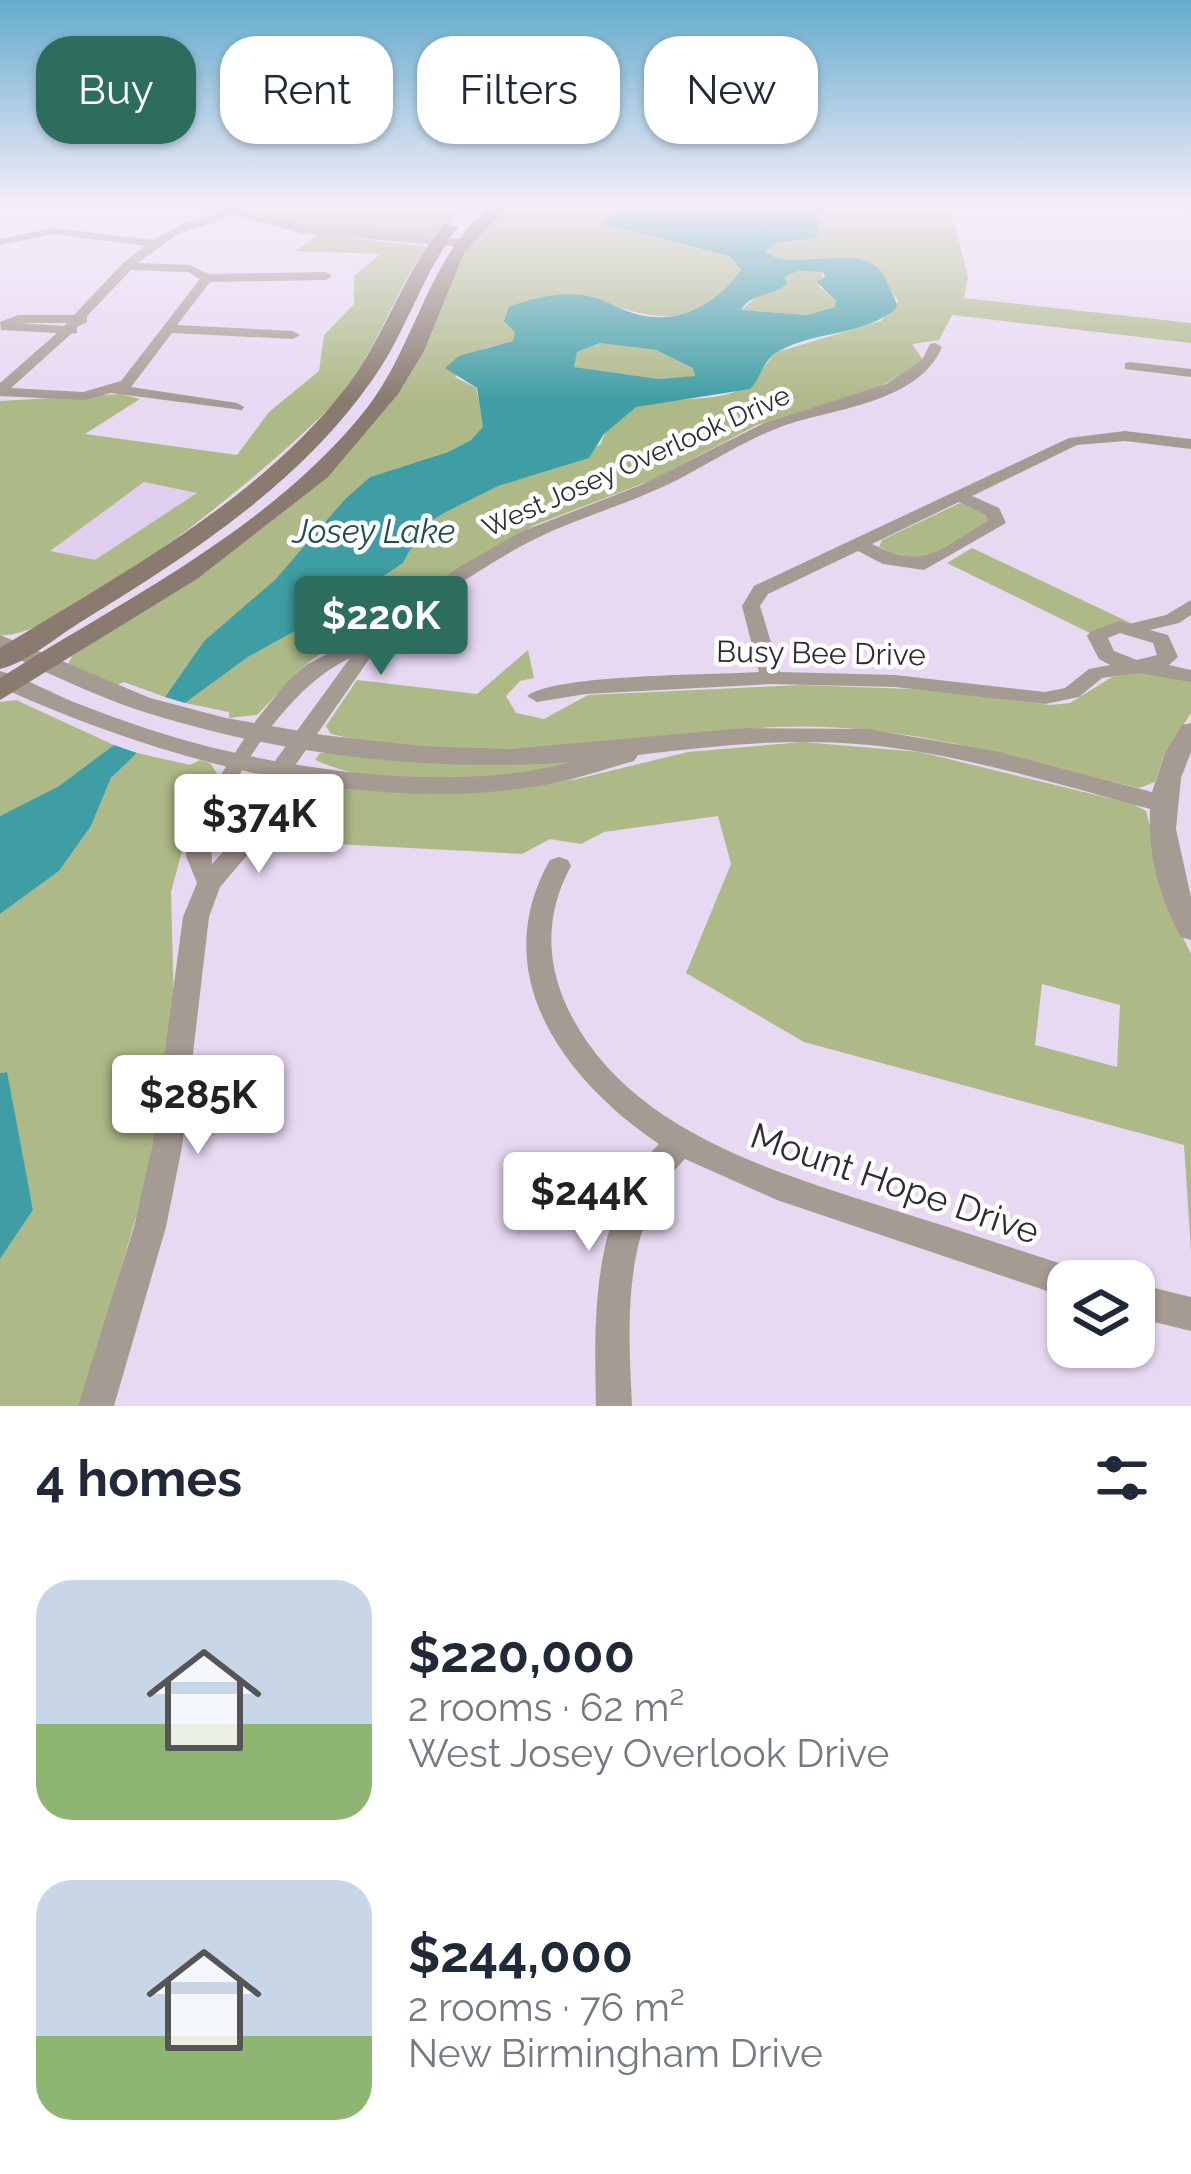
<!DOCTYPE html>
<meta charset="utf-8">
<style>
:root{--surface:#fff;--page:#f2f2f3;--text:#1f2937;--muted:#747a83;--accent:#2c6d5d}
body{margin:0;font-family:Raleway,sans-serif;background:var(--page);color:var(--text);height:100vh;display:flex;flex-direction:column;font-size:45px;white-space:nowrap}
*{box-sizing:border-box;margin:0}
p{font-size:39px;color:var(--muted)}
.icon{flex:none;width:66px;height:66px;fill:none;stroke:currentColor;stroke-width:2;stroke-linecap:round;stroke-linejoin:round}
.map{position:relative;height:1406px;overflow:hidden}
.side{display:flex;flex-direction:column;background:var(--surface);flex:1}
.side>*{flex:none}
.hud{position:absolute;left:36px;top:36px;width:1119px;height:108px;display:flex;gap:24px}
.controls{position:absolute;left:1047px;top:1260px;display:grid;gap:24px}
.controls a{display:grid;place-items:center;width:108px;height:108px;border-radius:24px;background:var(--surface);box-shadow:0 3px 9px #0004;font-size:60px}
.price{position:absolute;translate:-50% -102px;padding:0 27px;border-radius:12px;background:#fff;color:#222;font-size:39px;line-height:78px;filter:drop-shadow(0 3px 6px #0008)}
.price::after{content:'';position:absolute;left:50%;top:72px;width:36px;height:27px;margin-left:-18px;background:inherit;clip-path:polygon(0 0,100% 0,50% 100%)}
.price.on{background:var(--accent);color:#fff}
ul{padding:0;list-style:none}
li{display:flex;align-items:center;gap:36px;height:300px;padding:0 36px}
li span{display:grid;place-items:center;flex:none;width:336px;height:240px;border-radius:36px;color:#555}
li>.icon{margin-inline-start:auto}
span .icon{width:144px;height:144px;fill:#fffc;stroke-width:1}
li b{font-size:51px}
h2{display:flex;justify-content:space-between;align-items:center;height:144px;padding:0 36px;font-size:51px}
.pill{padding:0 42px;border-radius:36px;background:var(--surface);box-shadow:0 3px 9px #0004;font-size:42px;line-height:108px}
.pill.on{background:var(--accent);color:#fff}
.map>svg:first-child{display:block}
.built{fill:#e0ceee}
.green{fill:#adb987;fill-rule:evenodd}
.water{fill:#3f9ea3;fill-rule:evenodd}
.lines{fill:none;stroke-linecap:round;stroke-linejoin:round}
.minor{fill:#a69b93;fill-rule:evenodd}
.tertiary{fill:#a69b93;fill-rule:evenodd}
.secondary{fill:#8a7a6f;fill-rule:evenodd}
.labels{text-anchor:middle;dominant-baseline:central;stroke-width:9;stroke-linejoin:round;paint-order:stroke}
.far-street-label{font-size:27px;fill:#302a34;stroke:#fff}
.street-label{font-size:30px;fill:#302a34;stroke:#fff}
.water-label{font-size:33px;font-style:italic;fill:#224d4f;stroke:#fff}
.near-street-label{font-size:36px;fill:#302a34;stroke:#fff}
</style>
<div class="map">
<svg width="1191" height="1406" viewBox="0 0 1191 1406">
<rect width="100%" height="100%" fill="#e7d9f2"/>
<path class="built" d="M144,481L198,492L95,561L49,551Z"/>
<g class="green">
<path d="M206,204L385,211L412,204H472L430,239C353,234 280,224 206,204Z"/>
<path d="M508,204H628L630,209L602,220L620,229L729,256L741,271C697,331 653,322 591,297L515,332L514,341L485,348L455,377L476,388L484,427L471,440L448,452L370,477L345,499L275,581L204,641L165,697L124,682L117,685L68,664L72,656L186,575L355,439L443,279L489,219Z"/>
<path d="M840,204H949L968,277L964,298L1191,323V343L952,315L939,340L912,344L924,361L881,386L757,425L652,480L535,525L331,646L305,665L257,715L229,718V712L185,703L248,657L338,607L403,563L424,525L446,512L497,486L560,467L601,444C620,384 693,409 737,391C760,382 760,367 777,352L881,321L898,301L874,264C840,251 797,271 766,252L776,243L806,240L818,212Z"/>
<path d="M318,234L427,247C394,292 379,345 345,390C305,443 60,643 0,635V401L121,394L140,399L85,434L237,455L269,412L319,371L324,335L354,304V276L380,254L295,251ZM144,482L197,493L95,560L50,551Z"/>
<path d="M798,271L823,272L819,286L836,301V307L807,315L741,310L759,295L782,288L783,278Z"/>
<path d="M600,343L656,350L694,368L695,377L659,379L573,367L577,352Z"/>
<path d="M960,503L988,513L992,521C948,548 930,571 879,547L882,540Z"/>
<path d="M972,548L1135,625L1092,634L947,563Z"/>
<path d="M528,650L534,678L520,681L506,696L516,713L544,719L588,695L801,685L938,690L1050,705L1070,703L1112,677L1137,672L1191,681V713L1164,755L1155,782L1139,788C1021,760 901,721 778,727C629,733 480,770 331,734L326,726L357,680L477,694Z"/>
<path d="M16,700L114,745L59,786L0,816V702Z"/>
<path d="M803,742L920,752L1133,804L1146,811L1175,921L1191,954V1251L1184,1145L804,1042L686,973L731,864L718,816L604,832L581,844L550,839L522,854L259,840L280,794L302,780L505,790L577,779L688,752ZM1042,984L1120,1005L1117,1067L1035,1045Z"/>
<path d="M332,752L592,762C504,775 400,797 315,760L320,753Z"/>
<path d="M137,753L190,765L200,760L210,763L218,775L192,814L171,892L174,1007L147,1179L81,1406H0V1259L33,1210L6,1072L0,1073V914L59,871L91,826L111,778Z"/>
</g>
<g class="water">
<path d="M628,204H840L819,212L817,238L776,243L766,252C800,276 867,234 887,282C891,293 896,297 897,308C862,337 817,330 779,351C763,359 761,378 750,389L636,407L604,434L589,458L498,486L446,512L424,525L403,563L338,607L248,657L185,703L165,697L204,641L275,580L345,499L370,477L448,452L471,440L483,427L477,388L445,368L459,356L513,341L515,332L504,321L509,307C535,297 564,290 592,297C607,301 621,310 636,314C679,326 717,304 741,270L729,256L605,225L601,220L630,210ZM798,271L823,272L825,276L817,282L836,301L835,307L807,315L741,310C750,293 773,296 787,284L784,277ZM600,343L656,350L693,368L695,376L659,379L574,367L577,352Z"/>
<path d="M114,745L137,753L111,778L91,826L59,871L0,914V816L59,786Z"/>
<path d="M7,1072L33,1210L0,1259V1073Z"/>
</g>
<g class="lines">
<g class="minor">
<path d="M227,211L231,216L176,235L138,263L190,265L209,274L326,272L332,276L326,280L210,282L177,325L293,331L300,335L293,339L172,333L131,387L237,403L244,407L242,410L111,393L84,400L0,396V383L57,333L1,330L0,322L18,315H74L122,264L145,246L54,234L0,245V239L54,228L153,240L183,224ZM131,270L188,272L200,279L121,381L83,392L11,388L71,334L77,333V327L87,322V316ZM19,323H67L64,326Z"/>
<path d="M935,343L942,347C920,400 841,408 792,423C748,437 710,464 669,484C625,505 577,518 533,540C476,569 425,608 373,645L370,658L294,767L261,839L220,887L209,917L182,1147L166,1227L114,1406H78L134,1227L152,1147L183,917L197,883L186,856V842L194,816L257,719L287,682L306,665L354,640L459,567L523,531L641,485L764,423L886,384L922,360L930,344ZM350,658L275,761L245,821L216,820C243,761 291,686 350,658ZM211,836L237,837L212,864Z"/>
<path d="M1130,362L1191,369V377L1125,369V363Z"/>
<path d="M1125,431L1191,439V449L1125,441L1077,445L972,496L999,508L1006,523L924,570L883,564L858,551L768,594L760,606L780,672L895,675L1045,692L1065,688L1089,669L1110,665L1099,659L1087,636L1090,632L1119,621L1129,624L1166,615L1191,600V615L1179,623L1150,630L1168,635L1178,657L1169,665L1191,670V682L1139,673L1102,678L1079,697L1045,704L895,687L771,684L586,694L537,702L527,696C555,674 715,675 759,672L742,606L754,586L1069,438ZM959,502L986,515L988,521C940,548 926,572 872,544ZM1120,633L1153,643L1157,655L1137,660L1114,651L1108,638Z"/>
<path d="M559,857L568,860L571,866C546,912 545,959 567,1007C624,1128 766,1169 884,1207C945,1226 1007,1246 1068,1266L1080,1270L1084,1281H1068V1298L777,1200L685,1159C621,1222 628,1322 632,1406H596C594,1319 591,1209 659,1144C564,1080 485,974 550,860Z"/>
<path d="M1134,1283L1191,1297V1331L1134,1317Z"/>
</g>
<g class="tertiary">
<path d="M189,204H210L301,225L460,239L466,243L460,247L301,233Z"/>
<path d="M0,635L150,698L226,718L323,735L421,746L509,749L746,728L868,729L995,751L1152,792L1165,753L1182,725L1191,723V752L1181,778L1176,829L1191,897V940L1181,937C1159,896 1148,855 1150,809C1057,784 965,755 869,745C792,737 714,746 638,755L634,761C608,768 581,778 554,783C373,819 165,762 0,687V671C26,678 51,693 76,703C99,712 122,720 145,728C264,768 449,796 571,762C427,773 273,754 135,709C89,693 44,671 0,651Z"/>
</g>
<g class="secondary">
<path d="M492,204H508L464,253L424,351L398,394L328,477L197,579L0,700V678C125,599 268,530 363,413C416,348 426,258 492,204Z"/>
<path d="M445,224L458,227C422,274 407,331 373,379C299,485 188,556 79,623C55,638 28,662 0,669V648C122,573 255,503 345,389C385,338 402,273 445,224Z"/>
</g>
</g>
<linearGradient id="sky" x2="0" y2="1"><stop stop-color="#64abcc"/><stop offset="0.51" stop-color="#f4eef9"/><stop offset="1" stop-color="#f4eef9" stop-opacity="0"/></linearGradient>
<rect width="1191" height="401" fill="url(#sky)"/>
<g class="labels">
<g class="far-street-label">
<text transform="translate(636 461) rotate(-24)">West Josey Overlook Drive</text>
</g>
<g class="street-label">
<text transform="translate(821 653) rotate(1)">Busy Bee Drive</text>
</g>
<g class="water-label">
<text x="374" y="531">Josey Lake</text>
</g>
<g class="near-street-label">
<text transform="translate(895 1183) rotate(19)">Mount Hope Drive</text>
</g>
</g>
</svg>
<div class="controls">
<a><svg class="icon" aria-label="layers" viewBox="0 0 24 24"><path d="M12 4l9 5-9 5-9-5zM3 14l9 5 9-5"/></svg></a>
</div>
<b class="price on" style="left:381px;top:678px">$220K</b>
<b class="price" style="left:259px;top:876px">$374K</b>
<b class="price" style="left:198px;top:1157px">$285K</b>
<b class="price" style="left:589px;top:1254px">$244K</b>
<div class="hud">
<a class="pill on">Buy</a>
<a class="pill">Rent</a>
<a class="pill">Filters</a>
<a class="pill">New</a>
</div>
</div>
<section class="side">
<h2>4 homes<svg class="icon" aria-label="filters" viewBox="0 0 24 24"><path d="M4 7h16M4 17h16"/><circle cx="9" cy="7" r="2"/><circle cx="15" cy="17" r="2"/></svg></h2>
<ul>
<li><span style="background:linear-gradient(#c9d6e8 60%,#8fb573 0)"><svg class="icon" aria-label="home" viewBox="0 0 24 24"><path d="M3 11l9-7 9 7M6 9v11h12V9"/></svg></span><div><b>$220,000</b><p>2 rooms · 62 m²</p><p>West Josey Overlook Drive</p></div></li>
<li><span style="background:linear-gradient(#c9d6e8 65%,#8fb573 0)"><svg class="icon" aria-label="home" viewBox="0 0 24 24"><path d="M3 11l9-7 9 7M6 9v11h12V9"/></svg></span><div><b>$244,000</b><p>2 rooms · 76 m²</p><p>New Birmingham Drive</p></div></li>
</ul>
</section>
